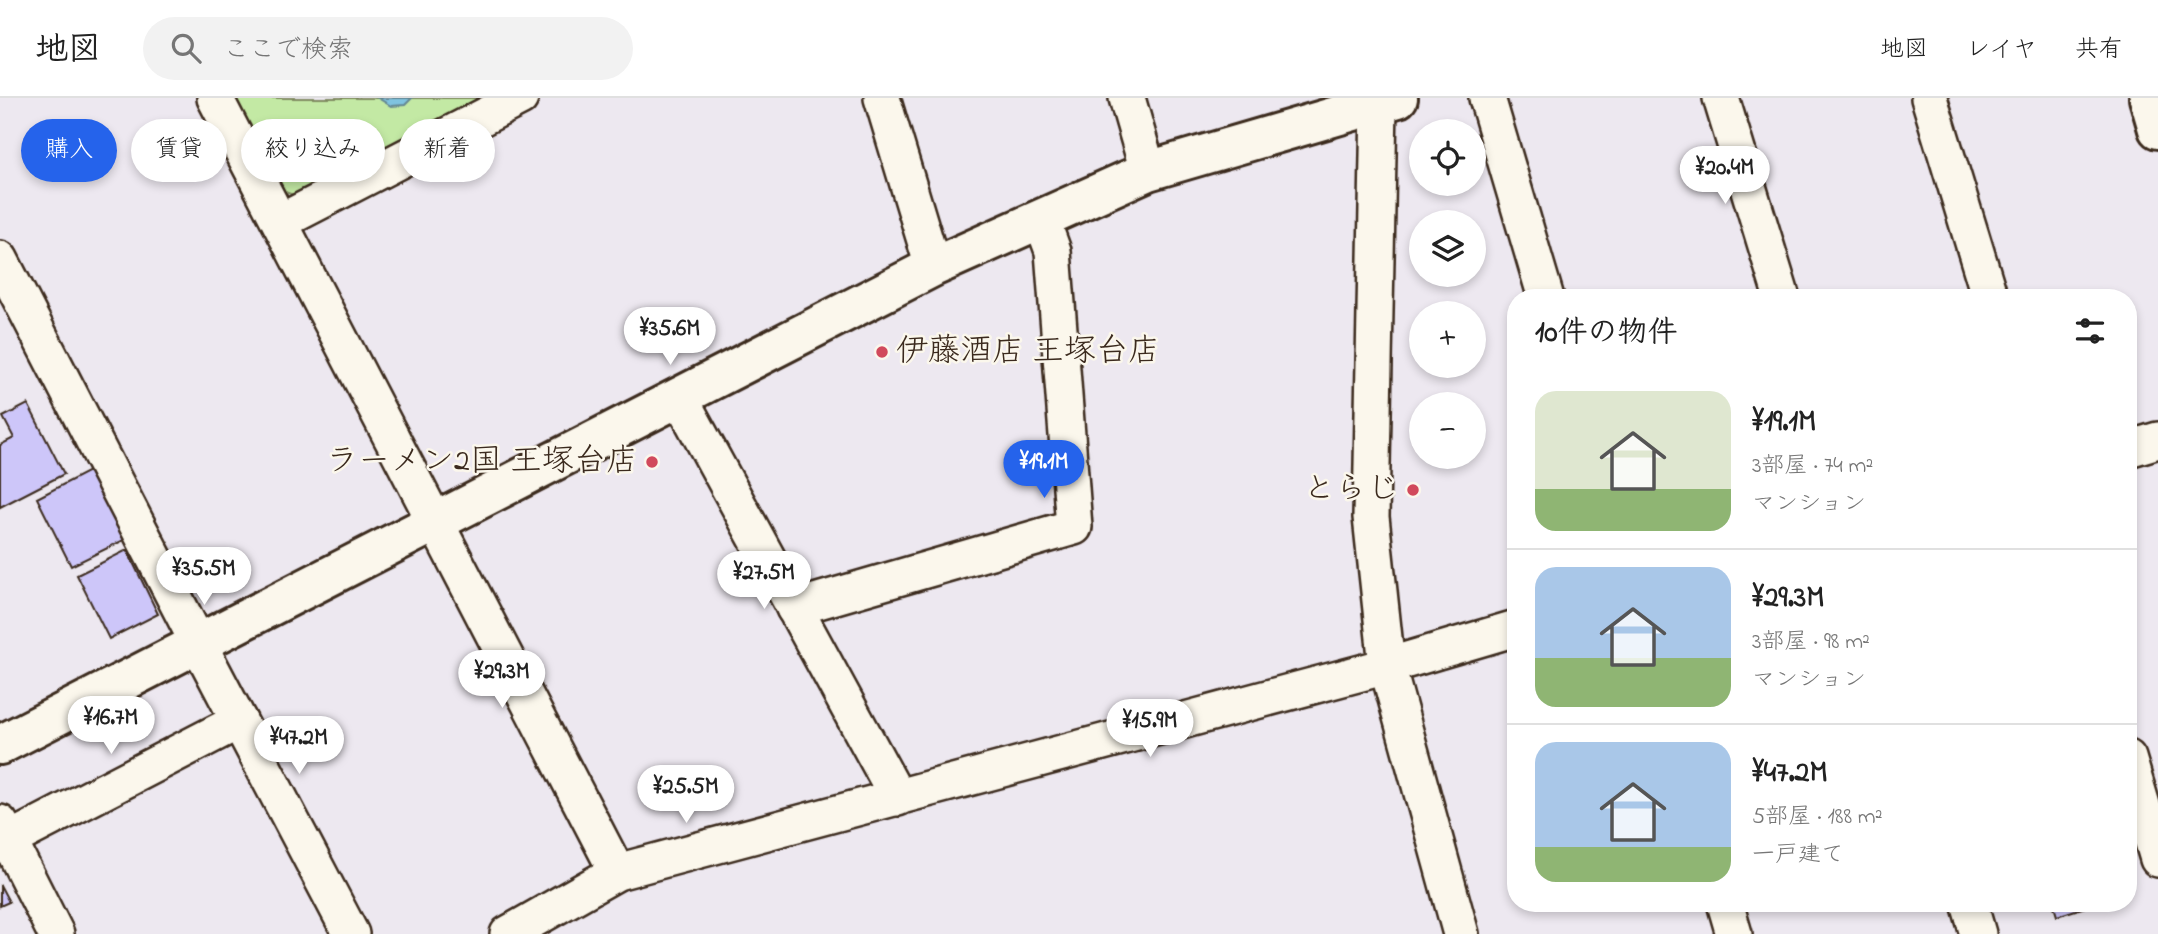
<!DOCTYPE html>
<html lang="ja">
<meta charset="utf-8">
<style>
:root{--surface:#fff;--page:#f2f2f2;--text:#222;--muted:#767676;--line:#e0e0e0;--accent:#2563eb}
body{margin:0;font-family:"Indie Flower","Klee One",sans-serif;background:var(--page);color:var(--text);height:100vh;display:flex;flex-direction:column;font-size:26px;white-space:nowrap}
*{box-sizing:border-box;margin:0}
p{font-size:23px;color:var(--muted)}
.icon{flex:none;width:38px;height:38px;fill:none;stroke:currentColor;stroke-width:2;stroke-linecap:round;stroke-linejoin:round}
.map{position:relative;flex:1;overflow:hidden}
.side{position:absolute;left:1507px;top:191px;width:630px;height:623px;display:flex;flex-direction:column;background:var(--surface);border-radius:28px;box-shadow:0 4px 10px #0003}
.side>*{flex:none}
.banner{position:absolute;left:21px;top:21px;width:665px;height:63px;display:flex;gap:14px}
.controls{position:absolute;left:1409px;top:21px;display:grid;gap:14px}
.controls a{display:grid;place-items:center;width:77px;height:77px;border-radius:50%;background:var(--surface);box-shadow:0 4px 10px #0003;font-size:35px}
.price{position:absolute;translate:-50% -60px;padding:0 16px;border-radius:24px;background:#fff;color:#222;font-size:23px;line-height:46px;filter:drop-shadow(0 2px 4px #0008)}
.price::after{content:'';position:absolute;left:50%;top:42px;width:21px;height:16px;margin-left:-10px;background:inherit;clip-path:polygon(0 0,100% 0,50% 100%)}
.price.selected{background:var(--accent);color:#fff}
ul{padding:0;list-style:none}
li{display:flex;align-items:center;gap:21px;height:175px;padding:0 28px}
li+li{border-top:2px solid var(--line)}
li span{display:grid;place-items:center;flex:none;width:196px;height:140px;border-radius:21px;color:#555}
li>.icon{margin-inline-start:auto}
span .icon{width:84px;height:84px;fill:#fffc;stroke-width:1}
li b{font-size:30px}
h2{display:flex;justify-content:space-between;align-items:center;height:84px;padding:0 28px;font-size:30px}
.pill{padding:0 24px;border-radius:32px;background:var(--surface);box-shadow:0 4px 10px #0003;font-size:24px;line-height:63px}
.pill.selected{background:var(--accent);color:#fff}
header{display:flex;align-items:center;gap:42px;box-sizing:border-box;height:98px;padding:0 35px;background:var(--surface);border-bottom:2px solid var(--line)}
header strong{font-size:33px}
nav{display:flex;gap:38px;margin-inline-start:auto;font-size:24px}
.search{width:490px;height:63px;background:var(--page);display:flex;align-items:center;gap:18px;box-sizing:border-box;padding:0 24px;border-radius:38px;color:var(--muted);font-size:26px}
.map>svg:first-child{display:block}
.green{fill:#c3e9a4;stroke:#7f8a61;stroke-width:2}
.water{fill:#7fc3e0;stroke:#648692;stroke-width:2}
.building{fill:#cdc6f9;stroke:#3b2a1e;stroke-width:2}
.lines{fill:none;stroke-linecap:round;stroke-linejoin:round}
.street-casing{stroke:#3b2a1e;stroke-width:40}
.secondary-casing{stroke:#3b2a1e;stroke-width:44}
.street{stroke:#fbf7ec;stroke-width:35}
.secondary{stroke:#fbf7ec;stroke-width:38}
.poi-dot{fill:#d1495b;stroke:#fbf7ec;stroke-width:2.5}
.labels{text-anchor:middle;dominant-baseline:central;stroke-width:5;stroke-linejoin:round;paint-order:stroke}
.poi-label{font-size:32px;fill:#3b2a1e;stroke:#fbf7ec;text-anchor:end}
</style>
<header>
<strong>地図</strong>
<div class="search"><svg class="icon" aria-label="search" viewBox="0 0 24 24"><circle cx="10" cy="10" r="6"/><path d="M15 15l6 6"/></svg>ここで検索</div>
<nav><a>地図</a><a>レイヤ</a><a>共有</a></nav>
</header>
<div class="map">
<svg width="2158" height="836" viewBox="0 0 2158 836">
<rect width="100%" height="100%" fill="#ede8f0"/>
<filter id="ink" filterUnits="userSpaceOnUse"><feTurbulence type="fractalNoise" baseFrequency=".0143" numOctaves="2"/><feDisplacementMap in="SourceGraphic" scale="14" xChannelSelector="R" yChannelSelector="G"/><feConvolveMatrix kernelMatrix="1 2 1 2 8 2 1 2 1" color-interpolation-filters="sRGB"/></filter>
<g filter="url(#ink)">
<path class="green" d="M231,0H497L304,101L277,91Z"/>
<path class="water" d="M378,0H412L405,7L391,8Z"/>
<g class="building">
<path d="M28,306L64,376L0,409V347L14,340L3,319Z"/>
<path d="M91,372L126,441L71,468L37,400Z"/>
<path d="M127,452L158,516L109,541L77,477Z"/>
<path d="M0,787L9,804L0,808Z"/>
<path d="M2053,805H2087L2088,808L2057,818Z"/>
</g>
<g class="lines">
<g class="street-casing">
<g id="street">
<path d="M215,0L617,774"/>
<path d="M882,0L933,169"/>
<path d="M1127,0L1148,73"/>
<path d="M1377,0L1379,6L1371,419L1387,568L1461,836"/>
<path d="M1487,0L1546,200"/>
<path d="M1721,0L1782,200"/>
<path d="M1929,0L1990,200"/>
<path d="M280,124L520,0"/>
<path d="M0,161L198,545L351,836"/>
<path d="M679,298L898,700"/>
<path d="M2128,351L2158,342"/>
<path d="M794,510L1074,429L1053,153L1041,120"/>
<path d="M2128,660L2158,761"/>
<path d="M0,725L56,836"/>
<path d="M9,742L239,623"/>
<path d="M1725,805L1734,836"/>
<path d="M1969,805L1978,836"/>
<path d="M508,836L617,774L1387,568L1516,530"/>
</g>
</g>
<g class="secondary-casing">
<g id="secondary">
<path d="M2149,0L2158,31"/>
<path d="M0,647L933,169L1148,73L1398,0"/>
</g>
</g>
<use href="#street" class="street"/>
<use href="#secondary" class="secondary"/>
</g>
</g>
<g class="poi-dot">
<circle cx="882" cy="254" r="7"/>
<circle cx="652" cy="364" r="7"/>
<circle cx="1413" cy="392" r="7"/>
</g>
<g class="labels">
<g class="poi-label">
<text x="896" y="254" text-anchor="start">伊藤酒店 王塚台店</text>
<text x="638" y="364">ラーメン2国 王塚台店</text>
<text x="1399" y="392">とらじ</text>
</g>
</g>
</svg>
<div class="controls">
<a><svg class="icon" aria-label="locate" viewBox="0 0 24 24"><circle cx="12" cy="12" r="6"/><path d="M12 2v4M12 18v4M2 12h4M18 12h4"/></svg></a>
<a><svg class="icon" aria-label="layers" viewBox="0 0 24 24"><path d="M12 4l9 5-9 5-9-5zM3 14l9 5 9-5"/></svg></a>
<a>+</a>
<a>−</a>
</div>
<b class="price" style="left:1725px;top:108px">¥20.4M</b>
<b class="price" style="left:670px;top:269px">¥35.6M</b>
<b class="price selected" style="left:1044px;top:402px">¥19.1M</b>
<b class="price" style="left:204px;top:509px">¥35.5M</b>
<b class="price" style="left:764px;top:513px">¥27.5M</b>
<b class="price" style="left:502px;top:612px">¥29.3M</b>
<b class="price" style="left:111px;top:658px">¥16.7M</b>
<b class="price" style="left:1150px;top:661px">¥15.9M</b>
<b class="price" style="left:299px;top:678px">¥47.2M</b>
<b class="price" style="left:686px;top:727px">¥25.5M</b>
<div class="banner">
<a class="pill selected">購入</a>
<a class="pill">賃貸</a>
<a class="pill">絞り込み</a>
<a class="pill">新着</a>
</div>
<section class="side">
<h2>10件の物件<svg class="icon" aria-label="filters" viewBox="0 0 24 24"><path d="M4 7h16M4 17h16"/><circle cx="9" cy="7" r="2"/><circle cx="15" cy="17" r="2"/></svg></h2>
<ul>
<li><span style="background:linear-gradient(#dfe7d0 70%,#8fb573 0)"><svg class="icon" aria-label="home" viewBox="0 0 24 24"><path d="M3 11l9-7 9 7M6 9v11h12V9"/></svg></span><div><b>¥19.1M</b><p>3部屋 · 74 m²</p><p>マンション</p></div></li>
<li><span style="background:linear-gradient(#a9c7e8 65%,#8fb573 0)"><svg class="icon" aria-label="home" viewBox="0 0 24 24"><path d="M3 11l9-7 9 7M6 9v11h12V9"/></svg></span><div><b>¥29.3M</b><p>3部屋 · 98 m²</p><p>マンション</p></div></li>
<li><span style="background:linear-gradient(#a9c7e8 75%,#8fb573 0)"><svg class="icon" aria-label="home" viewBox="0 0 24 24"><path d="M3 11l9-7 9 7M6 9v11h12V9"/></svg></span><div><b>¥47.2M</b><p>5部屋 · 188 m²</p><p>一戸建て</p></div></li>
</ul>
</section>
</div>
